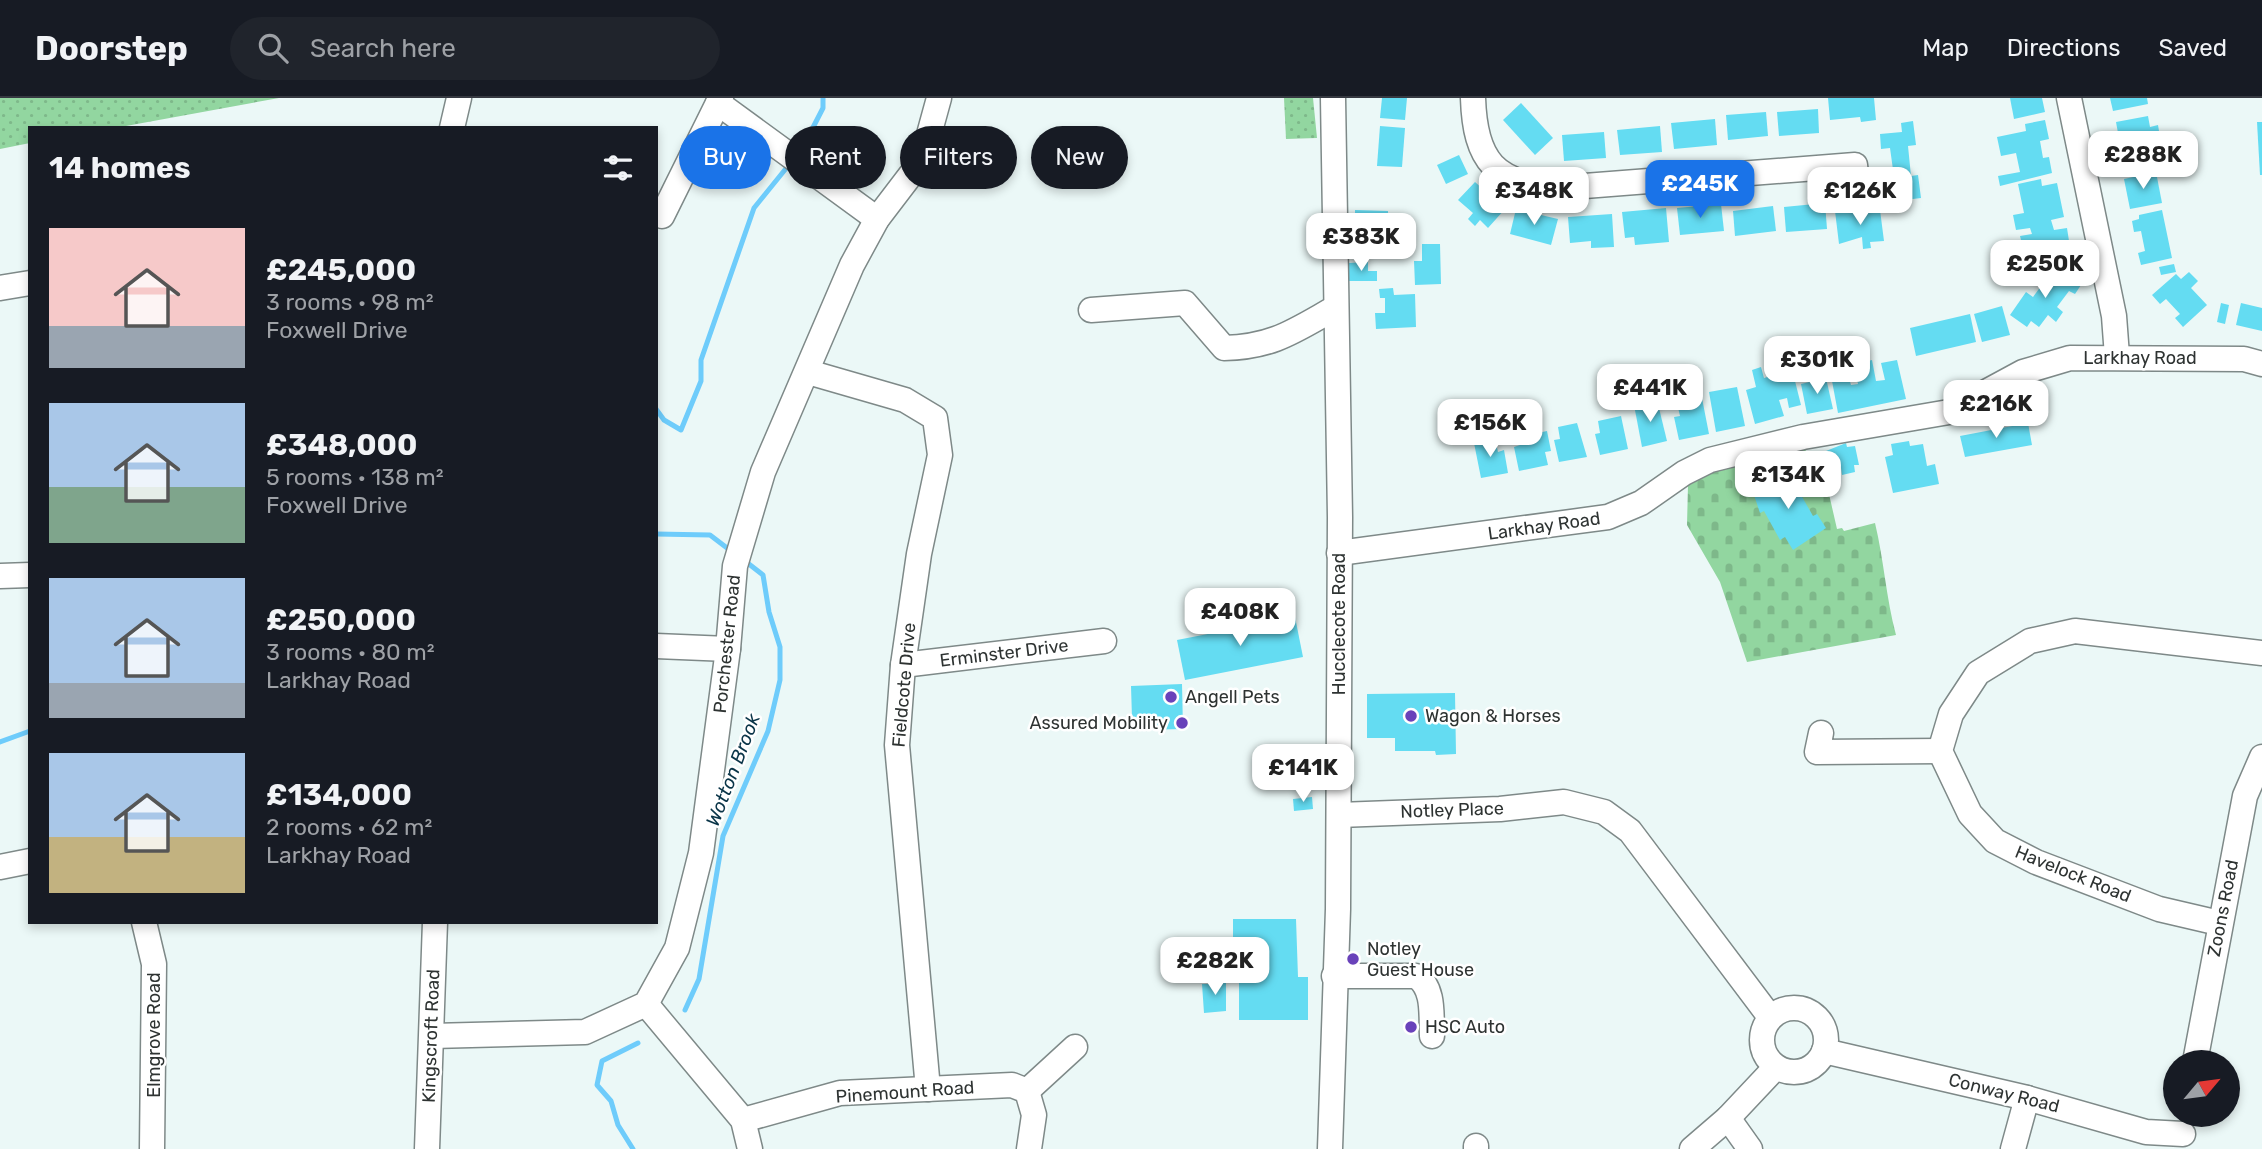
<!DOCTYPE html>
<meta charset="utf-8">
<style>
:root{--surface:#171b24;--page:#20242c;--text:#f1f3f6;--muted:#9ea1a6;--line:#363941;--accent:#1a73e8}
body{margin:0;font-family:Rubik,sans-serif;background:var(--page);color:var(--text);height:100vh;display:flex;flex-direction:column;font-size:26px;white-space:nowrap}
*{box-sizing:border-box;margin:0}
p{font-size:23px;color:var(--muted)}
.icon{flex:none;width:38px;height:38px;fill:none;stroke:currentColor;stroke-width:2;stroke-linecap:round;stroke-linejoin:round}
.map{position:relative;flex:1;overflow:hidden}
.drawer{position:absolute;left:28px;top:28px;width:630px;height:798px;display:flex;flex-direction:column;background:var(--surface);border-radius:0px;box-shadow:0 4px 10px #0003}
.drawer>*{flex:none}
.banner{position:absolute;left:679px;top:28px;width:665px;height:63px;display:flex;gap:14px}
.needle{width:46px;rotate:61deg}
.controls{position:absolute;left:2163px;top:952px;display:grid;gap:14px}
.controls a{display:grid;place-items:center;width:77px;height:77px;border-radius:50%;background:var(--surface);box-shadow:0 4px 10px #0003;font-size:35px}
.price{position:absolute;translate:-50% -60px;padding:0 16px;border-radius:14px;background:#fff;color:#222;font-size:23px;line-height:46px;filter:drop-shadow(0 2px 4px #0008)}
.price::after{content:'';position:absolute;left:50%;top:42px;width:21px;height:16px;margin-left:-10px;background:inherit;clip-path:polygon(0 0,100% 0,50% 100%)}
.price.active{background:var(--accent);color:#fff}
ul{padding:0;list-style:none}
li{display:flex;align-items:center;gap:21px;height:175px;padding:0 21px}
li span{display:grid;place-items:center;flex:none;width:196px;height:140px;border-radius:0px;color:#555}
li>.icon{margin-inline-start:auto}
span .icon{width:84px;height:84px;fill:#fffc;stroke-width:1}
li b{font-size:30px}
h2{display:flex;justify-content:space-between;align-items:center;height:84px;padding:0 21px;font-size:30px}
.tag{padding:0 24px;border-radius:32px;background:var(--surface);box-shadow:0 4px 10px #0003;font-size:24px;line-height:63px}
.tag.active{background:var(--accent);color:#fff}
header{display:flex;align-items:center;gap:42px;box-sizing:border-box;height:98px;padding:0 35px;background:var(--surface);border-bottom:2px solid var(--line)}
header strong{font-size:33px}
nav{display:flex;gap:38px;margin-inline-start:auto;font-size:24px}
.search{width:490px;height:63px;background:var(--page);display:flex;align-items:center;gap:18px;box-sizing:border-box;padding:0 24px;border-radius:38px;color:var(--muted);font-size:26px}
.map>svg:first-child{display:block}
.cemetery{fill:url(#cemetery-stones)}
.park{fill:url(#park-dots)}
.lines{fill:none;stroke-linecap:round;stroke-linejoin:round}
.stream{stroke:#6eccfb;stroke-width:5}
.building{fill:#64dcf2}
.minor-casing{stroke:#7e8988;stroke-width:27}
.minor{stroke:#fff;stroke-width:24}
.poi-dot{fill:#6942ba;stroke:#fff;stroke-width:2.5}
.labels{text-anchor:middle;dominant-baseline:central;stroke-width:5;stroke-linejoin:round;paint-order:stroke}
.street-label{font-size:18px;fill:#2e3332;stroke:#fff}
.poi-label{font-size:18px;fill:#2e3332;stroke:#fff;text-anchor:start}
.water-label{font-size:19px;font-style:italic;fill:#0a3548;stroke:#fff}
</style>
<header>
<strong>Doorstep</strong>
<div class="search"><svg class="icon" aria-label="search" viewBox="0 0 24 24"><circle cx="10" cy="10" r="6"/><path d="M15 15l6 6"/></svg>Search here</div>
<nav><a>Map</a><a>Directions</a><a>Saved</a></nav>
</header>
<div class="map">
<svg width="2262" height="1051" viewBox="0 0 2262 1051">
<defs>
<pattern id="cemetery-stones" width="16" height="16" patternUnits="userSpaceOnUse" patternTransform="scale(1.75)"><rect width="16" height="16" fill="#92d6a0"/><path d="M2 7V4a2 2 0 0 1 4 0v3zM10 15v-3a2 2 0 0 1 4 0v3z" fill="#7eb88a"/></pattern>
<pattern id="park-dots" width="8" height="8" patternUnits="userSpaceOnUse" patternTransform="scale(1.75)"><rect width="8" height="8" fill="#92d6a0"/><path d="M2 2h.1M6 6h.1" fill="none" stroke="#7eb88a" stroke-width="1.8" stroke-linecap="round"/></pattern>
</defs>
<rect width="100%" height="100%" fill="#ebf8f7"/>
<path class="cemetery" d="M1805,350L1814,383H1826L1837,431L1842,430L1844,433L1875,425C1884,462 1886,500 1896,537L1747,564L1720,484L1687,427L1688,387L1692,379Z"/>
<g class="park">
<path d="M0,0H279L115,30H30V45L0,51Z"/>
<path d="M1284,0H1313L1317,40L1286,41Z"/>
</g>
<g class="lines">
<g class="stream">
<path d="M804,47L823,10V0"/>
<path d="M656,311L664,322L681,332L701,283V262L754,110L788,68"/>
<path d="M656,436L710,437L731,453"/>
<path d="M0,644L30,633"/>
<path d="M685,912L699,881L723,738L768,633L780,582V549L769,514L763,477L745,463"/>
<path d="M633,1051L618,1027L611,1003L597,987L602,963L638,945"/>
</g>
</g>
<g class="building">
<path d="M1382,0H1407L1405,22L1380,20Z"/>
<path d="M1828,0H1874L1876,22L1861,24L1860,19L1830,22Z"/>
<path d="M2010,0H2042L2045,14L2014,21Z"/>
<path d="M2110,0H2147L2148,6L2113,13Z"/>
<path d="M1521,5L1553,40L1535,57L1503,22Z"/>
<path d="M1818,11L1819,35L1779,38L1777,14Z"/>
<path d="M1766,14L1768,38L1728,42L1726,17Z"/>
<path d="M2148,18L2150,29L2158,27L2160,39L2163,38L2168,65L2154,68L2153,62L2125,67L2122,56L2129,54L2125,34L2118,35L2116,24Z"/>
<path d="M1715,21L1717,47L1674,51L1671,25Z"/>
<path d="M2045,22L2049,41L2040,43L2043,60L2049,59L2052,75L2000,88L1998,78L2020,74L2016,55L2001,58L1997,39L2026,33L2025,26Z"/>
<path d="M1913,23L1916,47L1908,48L1911,78L1918,77L1921,100L1905,102V97L1895,98V93L1884,94L1882,80L1894,79L1890,50L1881,51L1880,36L1902,34L1901,25Z"/>
<path d="M2257,24H2262V77H2260Z"/>
<path d="M1380,28L1405,30L1402,69L1377,68Z"/>
<path d="M1660,28L1662,54L1620,57L1617,32Z"/>
<path d="M1604,34L1606,60L1564,63L1562,37Z"/>
<path d="M1459,57L1468,76L1446,86L1437,67Z"/>
<path d="M2156,74L2162,105L2130,111L2124,81Z"/>
<path d="M2041,81L2042,88L2057,85L2064,119L2051,122L2054,132L2067,130L2069,143L2056,145L2058,153L2025,159L2020,138L2032,136L2030,130L2016,132L2013,117L2024,115L2018,86Z"/>
<path d="M1475,84L1505,111L1488,130L1480,122L1475,128L1468,121L1473,115L1458,102Z"/>
<path d="M1825,105L1827,131L1786,134L1784,109Z"/>
<path d="M1721,106L1724,133L1680,137L1677,110Z"/>
<path d="M1773,108L1776,133L1735,138L1733,113Z"/>
<path d="M1666,110L1669,144L1635,147L1634,139L1625,140L1622,114Z"/>
<path d="M1516,111L1558,121L1551,147L1510,136Z"/>
<path d="M1850,111V115L1880,112L1884,143L1870,144L1871,150L1863,151L1862,139L1839,146L1835,113Z"/>
<path d="M1355,112L1388,113V135L1355,134Z"/>
<path d="M2162,112L2172,160L2141,167L2138,155L2145,153L2141,133L2134,134L2132,123L2139,121V117Z"/>
<path d="M1612,116L1614,149L1591,150V143L1570,145L1568,119Z"/>
<path d="M1422,146H1440L1441,186L1415,187L1414,163H1422Z"/>
<path d="M1368,164V173H1377V183H1349V165Z"/>
<path d="M2174,166L2176,174L2161,177L2159,169Z"/>
<path d="M2055,169L2081,187L2075,196L2069,193L2057,209L2063,214L2056,224L2048,217L2039,229L2031,223L2027,229L2010,217L2026,194L2033,199Z"/>
<path d="M2189,174L2198,183L2191,190L2207,207L2183,229L2175,220L2180,216L2166,201L2160,206L2152,197L2176,176L2181,181Z"/>
<path d="M1393,190L1394,197L1415,196L1416,229L1376,231L1375,215H1385V200H1380L1379,191Z"/>
<path d="M2221,205L2229,207L2225,226L2217,224Z"/>
<path d="M2241,205L2262,210V233L2236,227Z"/>
<path d="M2002,208L2010,237L1982,244L1974,216Z"/>
<path d="M1970,216L1976,244L1916,258L1910,230Z"/>
<path d="M1862,257L1864,264L1872,262L1876,283L1885,282L1881,265L1897,262L1906,301L1838,315L1832,283L1849,280L1851,287L1858,286L1852,259Z"/>
<path d="M1761,269L1764,280L1777,276L1779,283L1794,279L1801,307L1789,310L1787,300L1779,302L1784,318L1755,326L1746,292L1756,289L1752,272Z"/>
<path d="M1826,280L1833,311L1807,316L1801,286Z"/>
<path d="M1737,289L1745,328L1716,334L1709,294Z"/>
<path d="M1700,290L1709,336L1679,342L1674,319L1680,318L1676,301L1692,297L1691,292Z"/>
<path d="M1657,302L1667,343L1642,349L1634,307Z"/>
<path d="M1621,318L1628,351L1600,357L1595,336L1600,335L1598,323Z"/>
<path d="M1577,325L1587,359L1559,364L1554,342L1560,341L1558,329Z"/>
<path d="M2028,325L2032,347L1965,359L1960,338Z"/>
<path d="M1547,333L1551,353L1545,354L1548,367L1519,373L1514,349L1520,347L1518,339Z"/>
<path d="M1495,341L1498,354L1504,352L1508,375L1481,380L1474,345Z"/>
<path d="M1909,343L1910,348L1923,346L1927,368L1935,366L1939,386L1893,395L1885,359L1893,357L1891,346Z"/>
<path d="M1846,345L1847,349L1855,348L1859,367H1854L1855,374L1842,377L1841,370L1825,374L1821,355Z"/>
<path d="M1788,374L1813,418L1817,416L1826,430L1793,452L1785,439L1780,442L1764,413L1760,415L1753,394Z"/>
<path d="M1295,519L1303,559L1185,582L1177,542Z"/>
<path d="M1182,586L1183,631L1142,632V619L1132,620L1131,588Z"/>
<path d="M1455,595L1456,656L1436,657L1435,653H1395V640H1367V596Z"/>
<path d="M1312,699L1313,711L1294,713L1293,701Z"/>
<path d="M1233,821H1296L1298,879H1308V922H1239V879H1248V856L1233,855Z"/>
<path d="M1212,882H1226V913L1204,915L1202,886H1212Z"/>
</g>
<g class="lines">
<g class="minor-casing">
<g id="minor">
<path d="M721,0L718,5L877,121"/>
<path d="M1473,0C1475,63 1495,86 1559,90L1855,67L1857,85"/>
<path d="M2069,0L2114,218L2117,258"/>
<path d="M452,30L459,0"/>
<path d="M662,118L718,5"/>
<path d="M0,190L30,185"/>
<path d="M1091,212L1185,205L1224,250C1273,249 1294,233 1335,210"/>
<path d="M808,274L905,302L935,320L940,357L919,456L903,567L897,647L928,991"/>
<path d="M1339,455L1608,419L1641,405L1684,375L1710,362L1803,339L1949,314L2023,274L2070,260L2244,261L2262,266"/>
<path d="M0,478L30,477"/>
<path d="M656,548L728,551"/>
<path d="M903,567L1104,543"/>
<path d="M1821,635L1817,654L1940,653"/>
<path d="M1339,717L1500,711L1564,704L1604,714L1630,733L1770,919"/>
<path d="M0,769L30,763"/>
<path d="M144,824L154,866L152,1051"/>
<path d="M2219,825L2159,811L2036,764L1995,743L1970,716L1940,653L1951,616L1978,575L2030,543L2075,533L2262,555"/>
<path d="M1334,878H1416C1435,890 1431,918 1432,938"/>
<path d="M646,906L743,1022L750,1051"/>
<circle cx="1794" cy="942" r="32"/>
<path d="M432,938L585,934L646,906L677,850L701,755L728,551L735,468L763,374L852,167L877,121L922,62L939,0"/>
<path d="M1824,953L2027,1000L2146,1034L2183,1036"/>
<path d="M2195,964L2245,698L2262,659"/>
<path d="M1027,993L1075,949"/>
<path d="M1728,1020L1750,1051"/>
<path d="M743,1022L840,995L1012,987L1027,993L1034,1017L1029,1051"/>
<path d="M1476,1048V1051"/>
<path d="M427,1051L435,824"/>
<path d="M1330,1051L1338,811L1340,419L1333,0"/>
<path d="M1692,1051L1728,1020L1776,969"/>
<path d="M2013,1051L2027,1000"/>
</g>
</g>
<use href="#minor" class="minor"/>
</g>
<g class="poi-dot">
<circle cx="1171" cy="599" r="7"/>
<circle cx="1411" cy="618" r="7"/>
<circle cx="1182" cy="625" r="7"/>
<circle cx="1353" cy="861" r="7"/>
<circle cx="1411" cy="929" r="7"/>
</g>
<g class="labels">
<g class="street-label">
<text x="2140" y="260">Larkhay Road</text>
<text transform="translate(1544 428) rotate(-8)">Larkhay Road</text>
<text transform="translate(1339 526) rotate(-90)">Hucclecote Road</text>
<text transform="translate(727 546) rotate(-84)">Porchester Road</text>
<text transform="translate(1004 555) rotate(-7)">Erminster Drive</text>
<text transform="translate(904 587) rotate(-85)">Fieldcote Drive</text>
<text transform="translate(1452 712) rotate(-2)">Notley Place</text>
<text transform="translate(2073 776) rotate(22)">Havelock Road</text>
<text transform="translate(2223 810) rotate(-79)">Zoons Road</text>
<text transform="translate(154 937) rotate(-90)">Elmgrove Road</text>
<text transform="translate(431 938) rotate(-88)">Kingscroft Road</text>
<text transform="translate(905 994) rotate(-4)">Pinemount Road</text>
<text transform="translate(2004 995) rotate(14)">Conway Road</text>
</g>
<g class="poi-label">
<text x="1185" y="599">Angell Pets</text>
<text x="1425" y="618">Wagon &amp; Horses</text>
<text x="1168" y="625" text-anchor="end">Assured Mobility</text>
<text x="1367" y="851">Notley<tspan x="1367" dy="21">Guest House</tspan></text>
<text x="1425" y="929">HSC Auto</text>
</g>
<g class="water-label">
<text transform="translate(733 672) rotate(-69)">Wotton Brook</text>
</g>
</g>
</svg>
<div class="controls">
<a><svg class="needle" viewBox="-14 -14 28 28"><path d="M0-13l5 13h-10z" fill="#e53935"/><path d="M0 13l5-13h-10z" fill="#9ea1a6"/></svg></a>
</div>
<b class="price" style="left:2143px;top:93px">£288K</b>
<b class="price active" style="left:1700px;top:122px">£245K</b>
<b class="price" style="left:1534px;top:129px">£348K</b>
<b class="price" style="left:1860px;top:129px">£126K</b>
<b class="price" style="left:1361px;top:175px">£383K</b>
<b class="price" style="left:2045px;top:202px">£250K</b>
<b class="price" style="left:1817px;top:298px">£301K</b>
<b class="price" style="left:1650px;top:326px">£441K</b>
<b class="price" style="left:1996px;top:342px">£216K</b>
<b class="price" style="left:1490px;top:361px">£156K</b>
<b class="price" style="left:1788px;top:413px">£134K</b>
<b class="price" style="left:1240px;top:550px">£408K</b>
<b class="price" style="left:1303px;top:706px">£141K</b>
<b class="price" style="left:1215px;top:899px">£282K</b>
<div class="banner">
<a class="tag active">Buy</a>
<a class="tag">Rent</a>
<a class="tag">Filters</a>
<a class="tag">New</a>
</div>
<section class="drawer">
<h2>14 homes<svg class="icon" aria-label="filters" viewBox="0 0 24 24"><path d="M4 7h16M4 17h16"/><circle cx="9" cy="7" r="2"/><circle cx="15" cy="17" r="2"/></svg></h2>
<ul>
<li><span style="background:linear-gradient(#f6c9c9 70%,#9aa5b1 0)"><svg class="icon" aria-label="home" viewBox="0 0 24 24"><path d="M3 11l9-7 9 7M6 9v11h12V9"/></svg></span><div><b>£245,000</b><p>3 rooms · 98 m²</p><p>Foxwell Drive</p></div></li>
<li><span style="background:linear-gradient(#a9c7e8 60%,#7fa58c 0)"><svg class="icon" aria-label="home" viewBox="0 0 24 24"><path d="M3 11l9-7 9 7M6 9v11h12V9"/></svg></span><div><b>£348,000</b><p>5 rooms · 138 m²</p><p>Foxwell Drive</p></div></li>
<li><span style="background:linear-gradient(#a9c7e8 75%,#9aa5b1 0)"><svg class="icon" aria-label="home" viewBox="0 0 24 24"><path d="M3 11l9-7 9 7M6 9v11h12V9"/></svg></span><div><b>£250,000</b><p>3 rooms · 80 m²</p><p>Larkhay Road</p></div></li>
<li><span style="background:linear-gradient(#a9c7e8 60%,#c2b280 0)"><svg class="icon" aria-label="home" viewBox="0 0 24 24"><path d="M3 11l9-7 9 7M6 9v11h12V9"/></svg></span><div><b>£134,000</b><p>2 rooms · 62 m²</p><p>Larkhay Road</p></div></li>
</ul>
</section>
</div>
